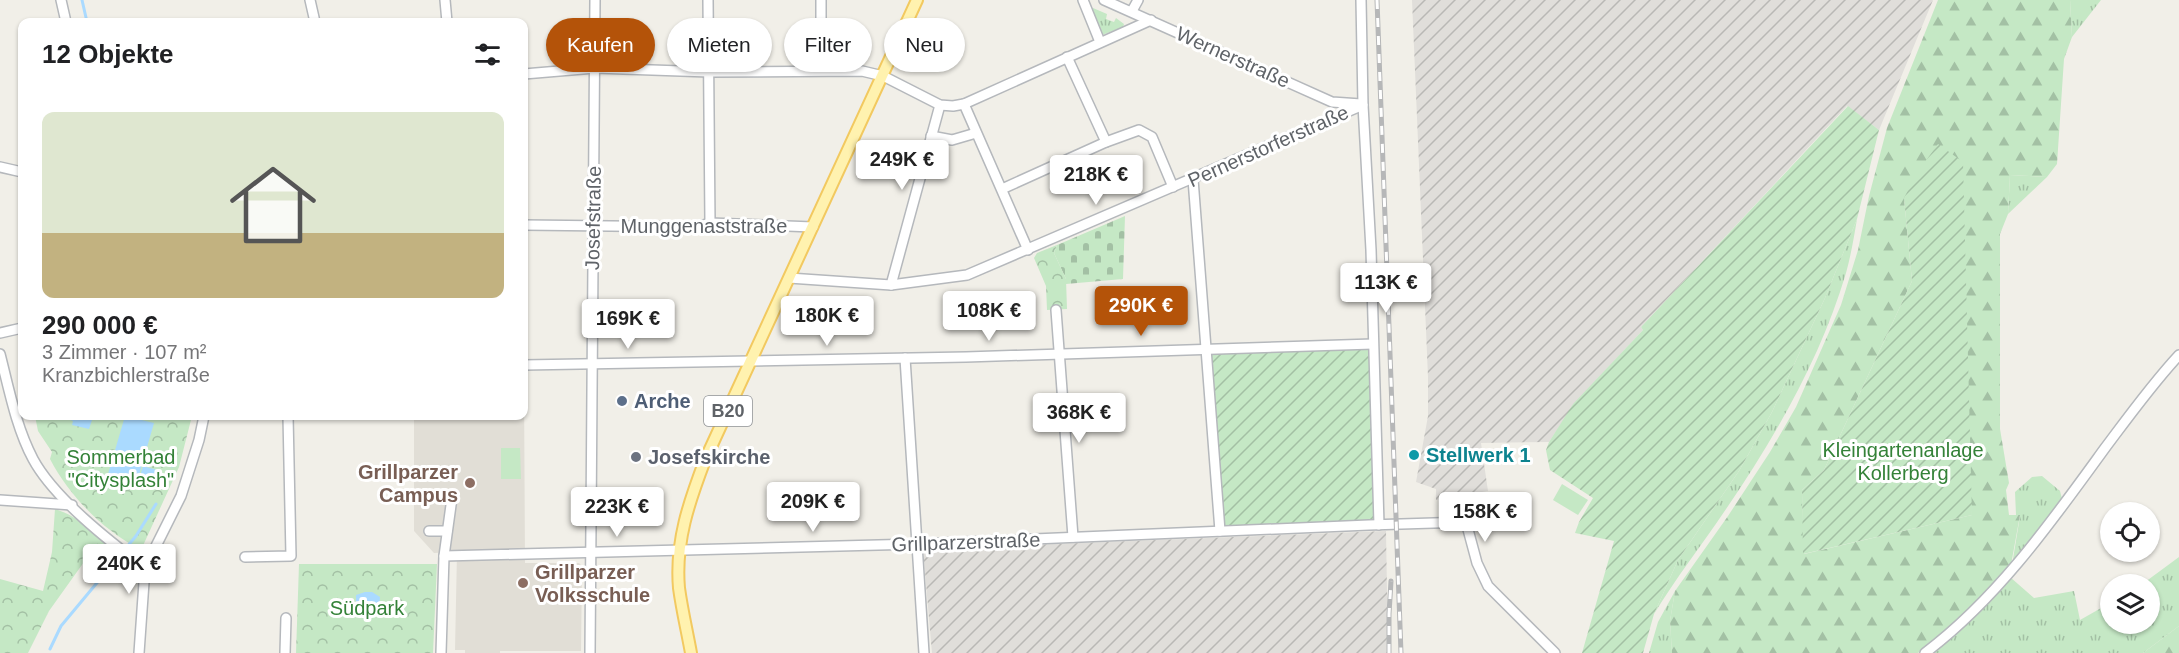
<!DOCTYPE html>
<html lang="de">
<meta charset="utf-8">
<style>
:root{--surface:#fff;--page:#f6f6f6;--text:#202124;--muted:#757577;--line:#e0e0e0;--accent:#b45309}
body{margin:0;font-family:Helvetica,sans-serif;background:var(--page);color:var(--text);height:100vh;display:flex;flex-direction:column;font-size:22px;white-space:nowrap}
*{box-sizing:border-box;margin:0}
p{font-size:20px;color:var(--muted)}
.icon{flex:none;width:33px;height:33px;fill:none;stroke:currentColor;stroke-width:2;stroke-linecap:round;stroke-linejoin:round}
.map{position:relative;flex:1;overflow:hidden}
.sheet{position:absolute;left:18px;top:18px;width:510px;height:402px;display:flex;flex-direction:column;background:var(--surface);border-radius:12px;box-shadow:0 2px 4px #0004}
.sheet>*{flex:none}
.guide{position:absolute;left:546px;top:18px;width:570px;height:54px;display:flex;gap:12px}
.buttons{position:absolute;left:2100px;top:502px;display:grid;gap:12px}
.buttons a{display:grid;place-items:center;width:60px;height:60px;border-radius:50%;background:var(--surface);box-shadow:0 2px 4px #0004;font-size:30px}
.price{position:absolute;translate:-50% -51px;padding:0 14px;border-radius:6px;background:#fff;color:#222;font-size:20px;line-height:39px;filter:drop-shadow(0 2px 3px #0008)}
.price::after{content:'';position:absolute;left:50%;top:36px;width:18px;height:14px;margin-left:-9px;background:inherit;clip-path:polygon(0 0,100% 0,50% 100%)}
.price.active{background:var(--accent);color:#fff}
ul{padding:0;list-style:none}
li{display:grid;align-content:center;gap:12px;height:318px;padding:0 24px}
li+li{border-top:2px solid var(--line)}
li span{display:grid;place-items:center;height:186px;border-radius:12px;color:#555}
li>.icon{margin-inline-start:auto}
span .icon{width:108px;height:108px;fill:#fffc;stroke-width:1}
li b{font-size:26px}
h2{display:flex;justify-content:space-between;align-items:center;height:72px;padding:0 24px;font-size:26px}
.chip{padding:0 21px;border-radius:27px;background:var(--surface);box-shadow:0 2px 4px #0004;font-size:21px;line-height:54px}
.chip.active{background:var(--accent);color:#fff}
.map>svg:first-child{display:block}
.industrial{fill:url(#industrial-furrows)}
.education{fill:#e1ded6}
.grass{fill:url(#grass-tufts)}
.forest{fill:url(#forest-firs);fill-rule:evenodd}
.cemetery{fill:url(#cemetery-stones)}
.park{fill:url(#park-crowns)}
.garden{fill:url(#garden-furrows)}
.pitch{fill:#c5e8c5}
.water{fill:#aadaff}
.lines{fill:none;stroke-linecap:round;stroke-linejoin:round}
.stream{stroke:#aadaff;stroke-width:3}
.minor-casing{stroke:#b5b8bc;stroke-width:12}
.major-casing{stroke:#f2c960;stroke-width:14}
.minor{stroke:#fff;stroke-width:9}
.major{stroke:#fff2af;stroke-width:10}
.rail-casing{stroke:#b6b7b8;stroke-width:5}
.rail{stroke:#fff;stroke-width:3;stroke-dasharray:9;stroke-linecap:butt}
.service-dot{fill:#5c6f8a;stroke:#fff;stroke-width:2}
.culture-dot{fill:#0f9aa8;stroke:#fff;stroke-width:2}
.worship-dot{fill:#6b7280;stroke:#fff;stroke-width:2}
.education-dot{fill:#8d6e63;stroke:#fff;stroke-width:2}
.labels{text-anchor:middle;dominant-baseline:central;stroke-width:6;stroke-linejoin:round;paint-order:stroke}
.shield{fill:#fff;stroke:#8f9295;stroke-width:1.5}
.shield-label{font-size:18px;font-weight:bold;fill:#5f6368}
.street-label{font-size:20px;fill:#5f6368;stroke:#fff}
.service-label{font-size:20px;font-weight:bold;fill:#4e5e75;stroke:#fff;text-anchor:start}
.park-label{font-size:20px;fill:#348238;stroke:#fff}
.culture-label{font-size:20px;font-weight:bold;fill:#0d838f;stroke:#fff;text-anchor:start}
.worship-label{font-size:20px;font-weight:bold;fill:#5b616d;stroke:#fff;text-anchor:start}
.education-label{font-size:20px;font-weight:bold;fill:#785e54;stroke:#fff;text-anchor:end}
</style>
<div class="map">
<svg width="2179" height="653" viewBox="0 0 2179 653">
<defs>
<pattern id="industrial-furrows" width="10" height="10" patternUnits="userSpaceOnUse" patternTransform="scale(1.5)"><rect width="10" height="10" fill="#e0deda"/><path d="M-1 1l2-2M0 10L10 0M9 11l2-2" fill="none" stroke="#b9b8b5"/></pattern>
<pattern id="grass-tufts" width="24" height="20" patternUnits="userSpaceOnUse" patternTransform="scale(1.5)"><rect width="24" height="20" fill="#c5e8c5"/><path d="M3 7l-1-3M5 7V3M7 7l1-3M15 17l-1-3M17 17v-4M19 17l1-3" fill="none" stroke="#a3c0a4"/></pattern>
<pattern id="forest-firs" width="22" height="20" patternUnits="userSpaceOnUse" patternTransform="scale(1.5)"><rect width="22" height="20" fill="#c5e8c5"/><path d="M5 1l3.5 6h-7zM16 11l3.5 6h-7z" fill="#a3c0a4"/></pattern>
<pattern id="cemetery-stones" width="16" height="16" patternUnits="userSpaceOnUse" patternTransform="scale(1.5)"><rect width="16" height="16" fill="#c5e8c5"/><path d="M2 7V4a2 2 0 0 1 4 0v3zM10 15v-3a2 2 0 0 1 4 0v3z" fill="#a3c0a4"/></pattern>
<pattern id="park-crowns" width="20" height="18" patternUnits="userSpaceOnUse" patternTransform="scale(1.5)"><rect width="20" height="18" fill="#c5e8c5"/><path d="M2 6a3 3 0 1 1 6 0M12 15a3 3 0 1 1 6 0" fill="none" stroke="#a3c0a4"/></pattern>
<pattern id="garden-furrows" width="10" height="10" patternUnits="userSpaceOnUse" patternTransform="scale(1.5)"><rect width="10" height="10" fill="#c5e8c5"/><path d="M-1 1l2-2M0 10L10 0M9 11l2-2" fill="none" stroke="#a3c0a4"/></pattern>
</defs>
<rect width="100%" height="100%" fill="#f1efe8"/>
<g class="industrial">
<path d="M1412,0H1933L1879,130L1847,106L1641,327L1643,330L1574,404L1549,442L1481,443L1488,491L1436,500V489L1416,482L1428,416V377Z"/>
<path d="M1386,531L1388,653H932L923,549Z"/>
</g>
<path class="education" d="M524,384L525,563H579L582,566L581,651H500V653H465V650H455L457,552L434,553L414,531V416H524Z"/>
<g class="grass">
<path d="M2070,0H2101L2072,37Z"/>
<path d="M1093,8L1107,14L1106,19L1114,22L1116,18L1124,24L1123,27L1102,35L1091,12Z"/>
<path d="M2010,175L2047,177L2008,214Z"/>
<path d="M1857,219C1854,237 1851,255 1846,273C1821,358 1774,439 1724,512C1701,546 1676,578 1654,614L1678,560L1739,471L1772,412L1825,298Z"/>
<path d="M2042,476L2060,491L2062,499L2012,565L2020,516L2016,515L2015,492L2032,477Z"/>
<path d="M2179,557V626L2143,653H1931L2010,577L2034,598L2074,591L2080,620L2110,603V624H2150V585H2141Z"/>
<path d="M1675,591L1670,621L1672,653H1649L1658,622Z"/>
</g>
<g class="forest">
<path d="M1938,0H2070L2072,37L2064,59L2057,164L2047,177L2010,175L2008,214L2000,234V429L2009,483L2006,490L2009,515H2020L2011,565L1959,619L1918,653H1672L1670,621L1675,591L1728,516L1770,452L1796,407L1841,305L1858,250L1869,196L1887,128ZM1904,198L1972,515L1804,554L1802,490L1824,470L1912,281Z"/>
<path d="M2179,626V653H2143Z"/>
</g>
<path class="cemetery" d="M1125,216L1123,279L1066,284V279L1054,253L1057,245Z"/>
<g class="park">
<path d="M1057,245L1054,253L1066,279L1067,309L1047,310L1046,286L1034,258L1037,253Z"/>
<path d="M35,416H192L179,467L141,550C103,530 70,497 50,459L52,452L38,431Z"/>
<path d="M55,509C81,517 97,536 116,554L112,557L84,562L49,611L28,653H0V579L43,591L52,552Z"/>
<path d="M299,564H437L433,653H296Z"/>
</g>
<g class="garden">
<path d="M1848,106L1879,130L1857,219L1825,298L1772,412L1739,471L1678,560L1654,614L1643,653H1582L1614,541L1575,533L1579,522L1593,498L1550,470L1546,450L1549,442L1573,404L1643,330L1641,327Z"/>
<path d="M1938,144L1963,162L1972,515L1803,554L1802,490L1824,470L1912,281L1904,198L1917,173Z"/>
<path d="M1373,344L1379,525L1220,531L1207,349Z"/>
</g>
<g class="pitch">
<path d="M520,448L521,479H501V448Z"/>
<path d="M1562,484L1588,500L1578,515L1553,500Z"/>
</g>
<g class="water">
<path d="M69,416H97L92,420L89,429L72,425L73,421L68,419Z"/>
<path d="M125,416L154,423L139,475L140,476L143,466L157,470L153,487L137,482L135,489L106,481Z"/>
<path d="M365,592H372L380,597L379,608L356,607V595Z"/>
</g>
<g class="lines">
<g class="stream">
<path d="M82,0L87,22"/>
<path d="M172,466L173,460"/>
<path d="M50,649L61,626L136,536L156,504"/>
</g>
<g class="minor-casing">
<g id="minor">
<path d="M61,0L66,22"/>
<path d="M310,0L315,22"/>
<path d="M445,0L447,22"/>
<path d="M708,0L710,223"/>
<path d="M1083,0L1100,42"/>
<path d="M1104,0L1332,102L1361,104"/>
<path d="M1361,0L1363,105L1371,250L1379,525"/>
<path d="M1132,11L1138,0"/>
<path d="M1067,57L1106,142"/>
<path d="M821,70V0"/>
<path d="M524,74L595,68L709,72L862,71L883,76L940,105L953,106L964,104L1151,20"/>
<path d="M964,104L1028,250"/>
<path d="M931,136L952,140L976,133"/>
<path d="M0,167L22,172"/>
<path d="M1193,179L1220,531"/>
<path d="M1002,189L1106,142L1139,130L1152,137L1173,187"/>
<path d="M524,225L697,227L710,223L813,227"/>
<path d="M789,278L891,285L967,275L1363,105"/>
<path d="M891,285L940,105"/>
<path d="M1056,310L1073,537"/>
<path d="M0,333L22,328"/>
<path d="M0,354C9,389 16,427 33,459C54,498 109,541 145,568"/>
<path d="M905,358L924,653"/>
<path d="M524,365L966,357L1373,344"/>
<path d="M0,500L72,505"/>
<path d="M429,531H447"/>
<path d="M444,556L917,544L1369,525L1466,522L1477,563L1488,586L1555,653"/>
<path d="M245,557L291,556L288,416"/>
<path d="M139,653L145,568L181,496L199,440L204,416"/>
<path d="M285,653L286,618"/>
<path d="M441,653L444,556L452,498"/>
<path d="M590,653L595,0"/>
<path d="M1925,653C1998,598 2052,521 2105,448C2129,416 2152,384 2179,355"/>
</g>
</g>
<g class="major-casing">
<path id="major" d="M691,653C687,631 682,610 679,588C675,542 689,502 705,460L917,0"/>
</g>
<use href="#minor" class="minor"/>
<use href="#major" class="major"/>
<g class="rail-casing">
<g id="rail">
<path d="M1377,0L1401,653"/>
<path d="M1389,653V614L1391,581"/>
</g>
</g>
<use href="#rail" class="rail"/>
</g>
<circle class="service-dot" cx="622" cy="401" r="6"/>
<circle class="culture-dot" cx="1414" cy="455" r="6"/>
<circle class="worship-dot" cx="636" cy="457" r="6"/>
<g class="education-dot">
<circle cx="470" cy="483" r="6"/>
<circle cx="523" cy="583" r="6"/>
</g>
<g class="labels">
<rect class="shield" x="704" y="396" width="48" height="30" rx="4.5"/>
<g class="shield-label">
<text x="728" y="411">B20</text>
</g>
<g class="street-label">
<text transform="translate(1233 57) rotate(24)">Wernerstraße</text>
<text transform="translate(1268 146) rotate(-24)">Pernerstorferstraße</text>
<text transform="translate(593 218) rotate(-89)">Josefstraße</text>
<text x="704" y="226">Munggenaststraße</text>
<text transform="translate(966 542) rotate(-2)">Grillparzerstraße</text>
</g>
<g class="service-label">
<text x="634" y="401">Arche</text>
</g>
<g class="park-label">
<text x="1903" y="450">Kleingartenanlage<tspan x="1903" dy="23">Kollerberg</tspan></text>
<text x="121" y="457">Sommerbad<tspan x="121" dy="23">"Citysplash"</tspan></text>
<text x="367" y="608">Südpark</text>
</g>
<g class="culture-label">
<text x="1426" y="455">Stellwerk 1</text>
</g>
<g class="worship-label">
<text x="648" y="457">Josefskirche</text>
</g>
<g class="education-label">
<text x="458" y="472">Grillparzer<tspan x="458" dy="23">Campus</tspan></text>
<text x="535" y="572" text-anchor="start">Grillparzer<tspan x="535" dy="23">Volksschule</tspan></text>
</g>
</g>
</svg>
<div class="buttons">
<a><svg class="icon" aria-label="locate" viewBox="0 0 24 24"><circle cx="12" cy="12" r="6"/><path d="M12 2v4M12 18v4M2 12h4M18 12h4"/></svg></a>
<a><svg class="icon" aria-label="layers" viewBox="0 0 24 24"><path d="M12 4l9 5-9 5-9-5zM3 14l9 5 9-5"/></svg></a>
</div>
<b class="price" style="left:902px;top:191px">249K €</b>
<b class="price" style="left:1096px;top:206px">218K €</b>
<b class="price" style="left:1386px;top:314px">113K €</b>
<b class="price active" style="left:1141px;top:337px">290K €</b>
<b class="price" style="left:989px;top:342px">108K €</b>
<b class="price" style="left:827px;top:347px">180K €</b>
<b class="price" style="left:628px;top:350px">169K €</b>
<b class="price" style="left:1079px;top:444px">368K €</b>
<b class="price" style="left:813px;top:533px">209K €</b>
<b class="price" style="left:617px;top:538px">223K €</b>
<b class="price" style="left:1485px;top:543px">158K €</b>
<b class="price" style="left:129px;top:595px">240K €</b>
<div class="guide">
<a class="chip active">Kaufen</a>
<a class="chip">Mieten</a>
<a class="chip">Filter</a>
<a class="chip">Neu</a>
</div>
<section class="sheet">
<h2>12 Objekte<svg class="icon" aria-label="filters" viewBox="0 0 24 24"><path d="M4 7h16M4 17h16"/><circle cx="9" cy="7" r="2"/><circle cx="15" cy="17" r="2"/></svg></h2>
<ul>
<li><span style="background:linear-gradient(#dfe7d0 65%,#c2b280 0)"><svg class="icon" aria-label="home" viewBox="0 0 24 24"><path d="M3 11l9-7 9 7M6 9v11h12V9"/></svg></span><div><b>290 000 €</b><p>3 Zimmer · 107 m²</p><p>Kranzbichlerstraße</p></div></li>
</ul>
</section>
</div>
